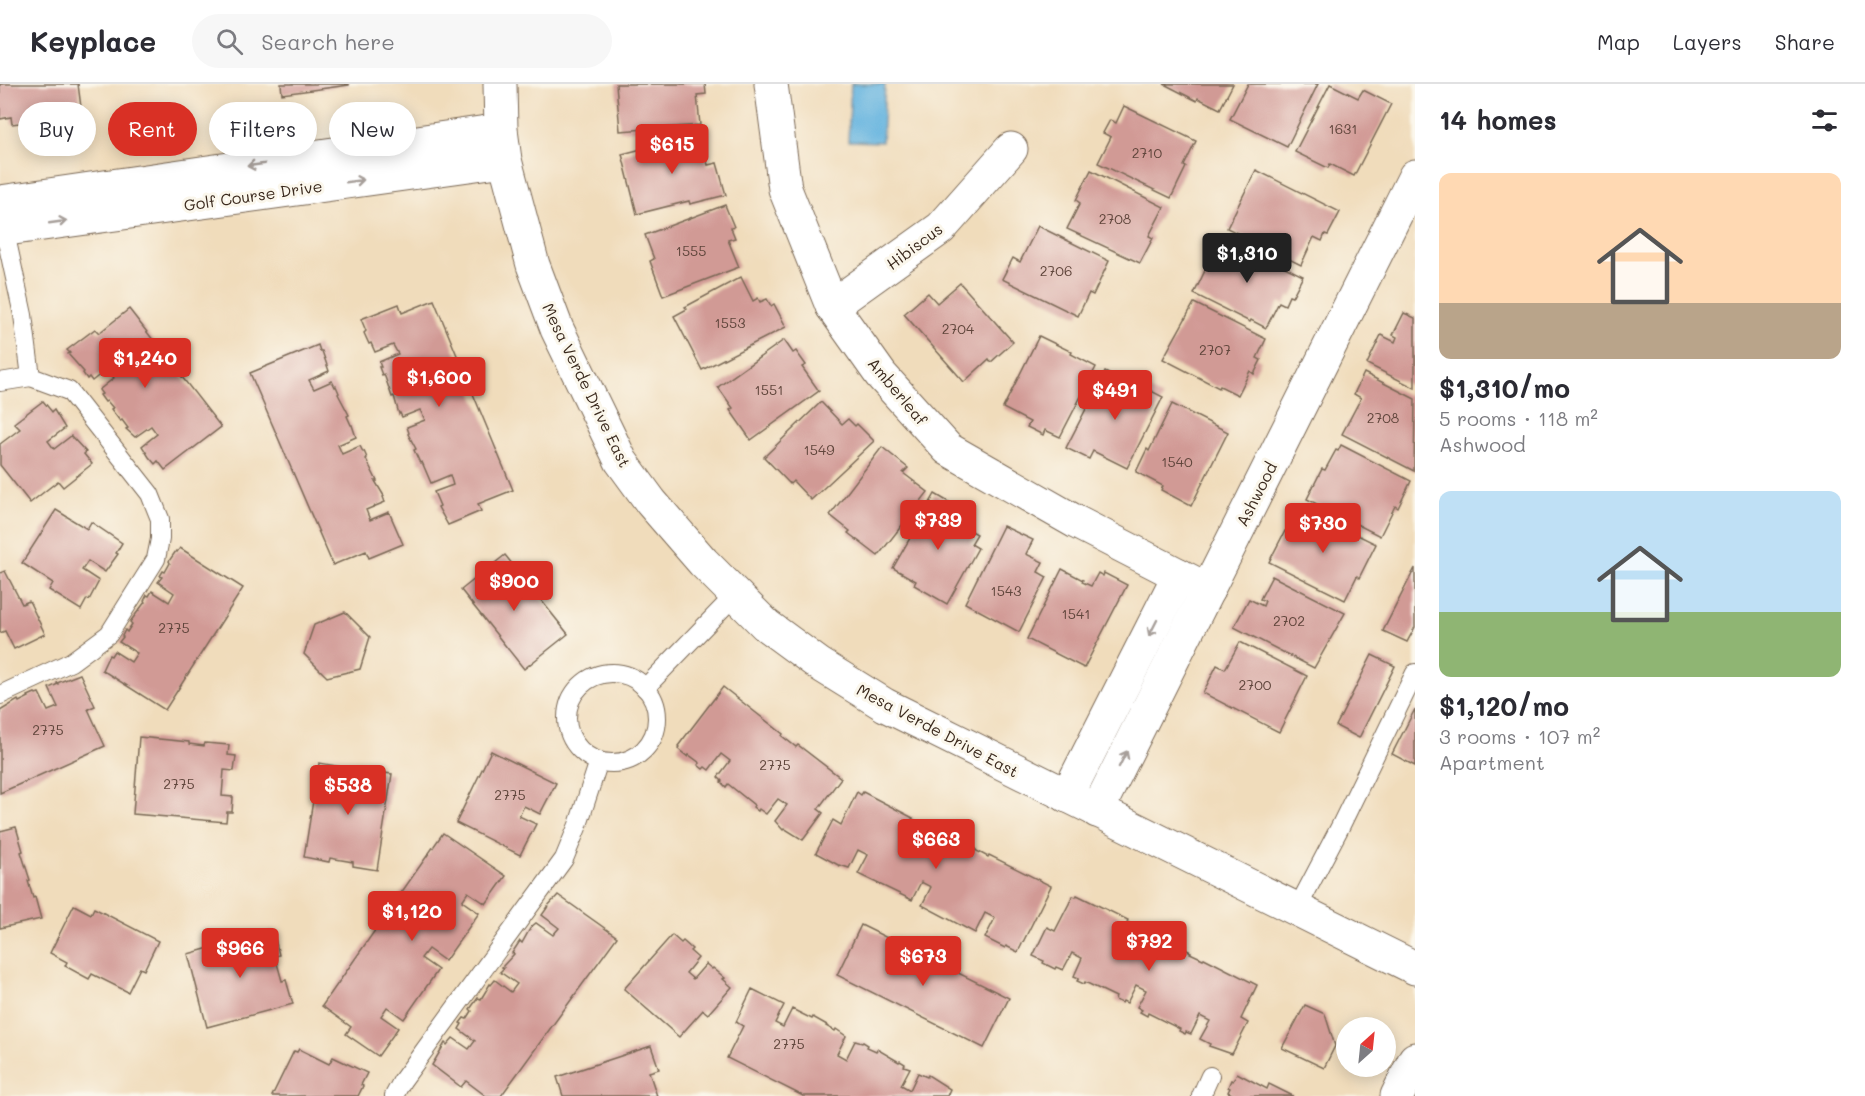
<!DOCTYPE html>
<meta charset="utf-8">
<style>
:root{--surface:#fff;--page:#f7f7f7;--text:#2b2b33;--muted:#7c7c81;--line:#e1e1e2;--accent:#d93025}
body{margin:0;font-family:Mali,sans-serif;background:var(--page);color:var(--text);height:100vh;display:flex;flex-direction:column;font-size:22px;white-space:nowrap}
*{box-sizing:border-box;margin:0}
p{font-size:20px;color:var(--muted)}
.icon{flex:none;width:33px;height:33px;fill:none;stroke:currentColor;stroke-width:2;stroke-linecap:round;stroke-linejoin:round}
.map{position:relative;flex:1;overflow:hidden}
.details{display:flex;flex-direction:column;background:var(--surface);width:450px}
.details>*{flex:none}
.banner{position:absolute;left:18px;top:18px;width:570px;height:54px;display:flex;gap:12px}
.needle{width:39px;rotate:27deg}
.controls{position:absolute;left:1336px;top:933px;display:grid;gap:12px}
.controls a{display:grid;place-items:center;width:60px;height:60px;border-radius:50%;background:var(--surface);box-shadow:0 3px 15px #0003;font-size:30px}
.price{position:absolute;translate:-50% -51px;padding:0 14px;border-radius:6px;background:var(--accent);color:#fff;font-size:20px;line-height:39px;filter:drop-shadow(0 2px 3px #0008)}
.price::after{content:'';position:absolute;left:50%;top:36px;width:18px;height:14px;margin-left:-9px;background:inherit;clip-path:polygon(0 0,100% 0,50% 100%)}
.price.current{background:#222;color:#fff}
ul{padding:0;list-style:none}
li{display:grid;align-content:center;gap:12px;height:318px;padding:0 24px}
li span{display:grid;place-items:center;height:186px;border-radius:12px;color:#555}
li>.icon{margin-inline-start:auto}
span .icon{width:108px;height:108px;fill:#fffc;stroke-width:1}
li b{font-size:26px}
h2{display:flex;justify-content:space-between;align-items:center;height:72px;padding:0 24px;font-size:26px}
.tag{padding:0 21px;border-radius:27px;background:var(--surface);box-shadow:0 3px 15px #0003;font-size:21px;line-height:54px}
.tag.current{background:var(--accent);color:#fff}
header{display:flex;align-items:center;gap:36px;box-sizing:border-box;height:84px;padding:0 30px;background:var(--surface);border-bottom:2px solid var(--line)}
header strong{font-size:28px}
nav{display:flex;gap:33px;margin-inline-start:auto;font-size:21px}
.search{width:420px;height:54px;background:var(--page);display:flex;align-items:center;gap:15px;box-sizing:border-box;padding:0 21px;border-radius:33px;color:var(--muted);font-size:22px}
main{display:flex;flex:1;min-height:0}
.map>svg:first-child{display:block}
.water{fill:#65b4df;stroke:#506f7e;stroke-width:1.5}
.building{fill:#d19a95}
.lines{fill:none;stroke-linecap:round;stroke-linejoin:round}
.service-casing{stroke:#7a6855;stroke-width:20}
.minor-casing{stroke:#7a6855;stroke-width:35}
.tertiary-casing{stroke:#7a6855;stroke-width:35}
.service{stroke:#fff;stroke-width:18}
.minor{stroke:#fff;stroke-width:33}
.tertiary{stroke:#fff;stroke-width:33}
.oneway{stroke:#a79f9a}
.labels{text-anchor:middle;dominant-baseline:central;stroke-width:6;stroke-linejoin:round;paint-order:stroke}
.number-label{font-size:14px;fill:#60463c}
.street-label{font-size:16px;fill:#3b2a1e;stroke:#fbf7ec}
</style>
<header>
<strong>Keyplace</strong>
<div class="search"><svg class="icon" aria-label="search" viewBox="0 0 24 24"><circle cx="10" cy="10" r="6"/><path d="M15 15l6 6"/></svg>Search here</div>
<nav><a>Map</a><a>Layers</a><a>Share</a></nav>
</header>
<main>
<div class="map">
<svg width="1415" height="1012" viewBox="0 0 1415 1012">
<rect width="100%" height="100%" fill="#fbf7ec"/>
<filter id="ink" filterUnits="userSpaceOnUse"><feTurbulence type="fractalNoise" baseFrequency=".0167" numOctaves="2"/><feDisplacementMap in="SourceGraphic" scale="12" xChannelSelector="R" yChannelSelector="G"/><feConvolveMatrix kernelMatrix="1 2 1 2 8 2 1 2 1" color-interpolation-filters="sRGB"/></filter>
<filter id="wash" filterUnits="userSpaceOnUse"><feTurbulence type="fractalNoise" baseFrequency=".008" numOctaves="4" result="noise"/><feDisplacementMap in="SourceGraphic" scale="24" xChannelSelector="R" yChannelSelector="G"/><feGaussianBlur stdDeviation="1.35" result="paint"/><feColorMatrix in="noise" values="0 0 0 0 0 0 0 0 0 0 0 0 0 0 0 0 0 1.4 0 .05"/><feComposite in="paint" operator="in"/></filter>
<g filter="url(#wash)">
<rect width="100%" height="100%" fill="#f0dcbb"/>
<path class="water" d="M851,0H885L882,58L848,57Z"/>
<g id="blocks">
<g class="building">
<path d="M0,0H78L82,31L12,40L11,33L0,35Z"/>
<path d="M281,0H349V1L282,10Z"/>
<path d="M616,0H705L706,10L697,11L700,41L620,47Z"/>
<path d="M1164,0H1233L1220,25L1198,14L1197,17Z"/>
<path d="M1248,0H1318L1287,63L1230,35Z"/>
<path d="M1330,0L1358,14L1363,6L1391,20L1354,92L1330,80L1328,84L1295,68Z"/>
<path d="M1124,22L1196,57L1184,82L1186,83L1171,114L1098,79L1111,53L1103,49L1110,36L1116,39Z"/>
<path d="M700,50L708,81L717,79L726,111L690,120L689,117L637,130L622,70Z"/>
<path d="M1091,86L1164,123L1149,152L1153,154L1140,179L1067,145L1080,119L1076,116Z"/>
<path d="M1256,86L1340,128L1328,151L1325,150L1322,157L1314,153L1301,181L1227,144Z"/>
<path d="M725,121L734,143L731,144L735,154L728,156L739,183L663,212L650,177L654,175L645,151Z"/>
<path d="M1038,142L1109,177L1093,211L1089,209L1078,232L1002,195L1013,174L1020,178Z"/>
<path d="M1226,154L1303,192L1292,213L1289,212L1285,221L1279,218L1266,244L1251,236L1250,238L1194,210L1210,176L1215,178Z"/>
<path d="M741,193L753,217L758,214L760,218L767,215L771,222L774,220L786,243L702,286L674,232L687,225L685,223Z"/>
<path d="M960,199L1013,258L991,278L989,275L964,298L904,230L928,209L937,219Z"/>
<path d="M434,216L513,406L478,420L481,427L448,441L438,423L440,422L434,408L453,401L450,391L431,399L422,378L420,379L414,366L416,365L408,350L409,349L407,343L425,336L420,326L402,333L400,329L399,330L394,312L392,313L384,290L382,291L379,283H381L379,278L398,270L393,261L375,268L371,259L369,260L364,249L366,247L361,235L399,220L402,229Z"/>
<path d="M1194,219L1266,255L1257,274L1261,276L1254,290L1250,287L1238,311L1220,302L1219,304L1163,275Z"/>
<path d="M129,225L221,343L165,386L158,377L155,380L149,373L142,362L157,350L151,342L135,353L126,345L128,344L122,336L120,337L111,325L113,324L107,317L105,318L100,311L102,310L99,306L114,294L107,285L92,297L89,293L87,295L83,289L84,288L68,270L70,269L67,266L95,245L99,249Z"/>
<path d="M1404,229L1415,234V304L1367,280L1381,251L1395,258L1397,253L1393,251Z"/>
<path d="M1039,252L1072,268L1071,270L1096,283L1060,353L1045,346L1043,351L1027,343L1030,338L1003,324Z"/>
<path d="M784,256L793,269L796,267L806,281L802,283L819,307L751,356L730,326L733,324L718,303Z"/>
<path d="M318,261L320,267H322L329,287L309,296L314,305L332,297L335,303L336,302L339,309L338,310L349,331L347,332L351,341H352L356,353L338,361L342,370L360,362L363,368L364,367L367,374L366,375L377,397H375L384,412L383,413L385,418L366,426L370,436L389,428L403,460L369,474L366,467L333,481L250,289Z"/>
<path d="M1105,288L1128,300L1130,296L1163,313L1127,384L1093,367L1089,375L1066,364Z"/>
<path d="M1364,289L1415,315L1414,387L1342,350L1361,314L1354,310Z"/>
<path d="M43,317L52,328L54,326L65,344L48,357L54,365L71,352L86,368L84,370L92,380L63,403L58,397L30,419L0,381V360L20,345L14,339Z"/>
<path d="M821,318L842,340L848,335L855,342L857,340L874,357L811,416L793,397L790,400L764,373Z"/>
<path d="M1172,320L1228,348L1191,422L1161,406L1163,402L1136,388L1147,365L1149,367Z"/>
<path d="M1341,361L1411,397L1398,424L1395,422L1380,452L1307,415L1322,385L1325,386L1336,366L1338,367Z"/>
<path d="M882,363L908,384L903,389L928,408L878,472L848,449L850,447L830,431Z"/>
<path d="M935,410L959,424L952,436L977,450L971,460L978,464L947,520L914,501L916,497L893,484Z"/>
<path d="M1305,425L1376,460L1359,494L1357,492L1345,516L1269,478L1285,447L1292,451Z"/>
<path d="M56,426L87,445L91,438L122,459L116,469L118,470L105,488L88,477L82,486L99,497L89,516L87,515L81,526L49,506L53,499L22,479Z"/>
<path d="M1003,442L1033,456L1026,470L1043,478L1038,488L1047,493L1019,548L965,519Z"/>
<path d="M180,464L243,504L165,626L102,586L109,571L111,572L114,567L131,578L137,569L119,558L123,553L122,552L125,546L127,548L132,540L130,538L145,518L144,517L147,511L149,512L152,507L169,518L174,509L158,498L162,493L160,492L163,487L165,488L170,479L169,477L176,467L177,468Z"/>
<path d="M505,471L568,550L524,585L461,506Z"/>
<path d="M1415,484V543L1407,558L1383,547Z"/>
<path d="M1062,485L1083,496L1082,498L1091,502L1098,489L1103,492L1104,489L1127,501L1084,584L1027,555Z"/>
<path d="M5,487L22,520L29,517L45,550L14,565L5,547L0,549V489Z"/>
<path d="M1272,492L1345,529L1314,584L1234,543L1249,515L1263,522L1265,517L1260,515Z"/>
<path d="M345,528L370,553L360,585L327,593L304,570L314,541Z"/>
<path d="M1240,558L1307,592L1279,648L1203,609L1217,581L1225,585Z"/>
<path d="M1372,571L1395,582L1359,654L1336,642Z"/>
<path d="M80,590L95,622L88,625L105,662L0,709V627L18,616L19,618L29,613L28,612L35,609L36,610L39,609L48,627L58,623L49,604L58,600L57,599Z"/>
<path d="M723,603L783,650L782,652L796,663L798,661L841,694L818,725L823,729L803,756L784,744L783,746L775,737L787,721L778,715L766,730L759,725L758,727L753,723L754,721L728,700L726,703L721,698L722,697L718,693L730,677L721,670L709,686L705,683L703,685L698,681L700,679L689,671L688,673L678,665L679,663L678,662Z"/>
<path d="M1415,625V682L1392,670Z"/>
<path d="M139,653L189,658V660L204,662L205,659L229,661L228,671L236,672L234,687L224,686L222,712L233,713L232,728H227L226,738L133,730Z"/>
<path d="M491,667L556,699L540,730L524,722L519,732L536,740L520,771L456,739Z"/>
<path d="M319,679L342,683L341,686L366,690L367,687L392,690L377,786L353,782V778L330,774L329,778L304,773Z"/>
<path d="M857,708L861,711L863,708L913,734L912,735L926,742V740L976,765L975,766L988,773L989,771L1051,802L1018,868L1006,862L1005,864L985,854L995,834L985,829L975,849L922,821L931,803L921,798L912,816L858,790L868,771L858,766L849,784L840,781V782L816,769L833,736L841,741Z"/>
<path d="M16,743L23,767L21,768L30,796L28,797L33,814L35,813L41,835L0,844V747Z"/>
<path d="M443,749L506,792L486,820L468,808L462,817L479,829L445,877L428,865L421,874L438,886L404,935L387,923L381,932L398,944L378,972L346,950L351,943L322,922Z"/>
<path d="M558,811L617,853L501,1012H486L466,997L461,1003L432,981L445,959L447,961L453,954L469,965L475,957L459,945L462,940L460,939L464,934L467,935L472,927L470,925L478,914L481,915L490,900L491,901L495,896L511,908L517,900L500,888L504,884L502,883L514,870L512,869L520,857L522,859L531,843L536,839L553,851L559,844L542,831L547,824H546Z"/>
<path d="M1077,811L1128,836L1127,838L1140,845L1141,843L1191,868L1190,869L1203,875L1204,874L1257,901L1241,935L1248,939L1232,970L1209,962L1210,960L1200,955L1210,937L1200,932L1191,950L1186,948L1185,950L1179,947L1180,945L1148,929L1147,932L1140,928L1142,926L1137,923L1146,906L1136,901L1127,919L1123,917L1122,919L1115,916L1116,913L1085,898L1084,900L1077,897L1079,894L1074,892L1082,874L1072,869L1063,886L1056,883L1055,885L1043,879L1044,877L1033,872L1047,843L1055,847L1073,812L1076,813Z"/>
<path d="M74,821L91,830L94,824L158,857L144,886L140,884L128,908L92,890L89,895L65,882L67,878L50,869Z"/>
<path d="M861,841L1009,914L984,964L837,891Z"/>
<path d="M273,846L279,871L275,872L282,897L286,896L293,920L207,943L188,870L234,857V859L249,855L248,853Z"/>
<path d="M672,851L681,859L683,857L692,865L690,867L698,874L686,889L693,895L706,880L712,885L713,884L725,894L723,895L732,903L708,930L703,926L679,953L624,905Z"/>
<path d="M752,905L784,921L775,939L783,943L792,925L812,935L813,933L827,941L826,942L835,947L836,945L846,952L837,970L846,975L855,957L862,959L863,958L868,961L867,963L876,967L877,965L899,978L900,977L905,980L904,982L910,984L901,1001L910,1006L918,989L927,993L928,991L950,1005L947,1012H803L727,974L743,942L736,938Z"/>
<path d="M1305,921L1325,930L1335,962L1324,984L1282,964Z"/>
<path d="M651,962L659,985L649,988L657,1012H563L557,993Z"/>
<path d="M299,965L329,980L333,973L367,989L361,1001L363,1002L358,1012H272L294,967L297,968Z"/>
<path d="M1237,989L1267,1005L1269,1000L1293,1012H1235L1228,1008L1230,1004L1228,1003L1231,996L1233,997Z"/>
</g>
</g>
</g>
<g filter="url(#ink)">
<use href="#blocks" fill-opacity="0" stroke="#7a6855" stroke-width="1.5"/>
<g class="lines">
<g class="service-casing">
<g id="service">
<path d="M0,298L31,293"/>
<circle cx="612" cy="634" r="45"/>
<path d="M645,604L735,511"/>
<path d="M0,611L71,578L109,550L156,475L160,455V435L150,410L69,307L31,293L23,231L3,139"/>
<path d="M1297,825L1340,743L1415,589"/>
<path d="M394,1012L402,997L564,775L578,741L599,677"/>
<path d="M1201,1012L1210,992"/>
</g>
</g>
<g class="minor-casing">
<g id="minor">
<path d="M771,0L785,105L832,222L881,291L948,365L1076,438L1208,506"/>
<path d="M0,118L501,46"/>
<path d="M0,146L505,76"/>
<path d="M832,222L941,144L1011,65"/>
<path d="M1067,712L1179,491"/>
<path d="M1097,727L1415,92"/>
<path d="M1397,1012L1415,975"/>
</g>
</g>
<g class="tertiary-casing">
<path id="tertiary" d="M500,0L501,46L505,76L533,181L557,245L621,377L651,418L703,478L766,541L819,580L885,621L1415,884"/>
</g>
<use href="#service" class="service"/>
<use href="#minor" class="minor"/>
<use href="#tertiary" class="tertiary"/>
</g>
<defs><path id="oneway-shaft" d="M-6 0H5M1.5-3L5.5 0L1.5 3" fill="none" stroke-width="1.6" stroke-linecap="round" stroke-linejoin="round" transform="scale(1.5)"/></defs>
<g class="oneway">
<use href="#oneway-shaft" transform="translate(256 81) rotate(172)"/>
<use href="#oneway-shaft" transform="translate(355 97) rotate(-8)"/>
<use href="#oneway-shaft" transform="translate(58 138) rotate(-8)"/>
<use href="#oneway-shaft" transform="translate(1153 544) rotate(117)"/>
<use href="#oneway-shaft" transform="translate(1123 675) rotate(-63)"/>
</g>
</g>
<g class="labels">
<g class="number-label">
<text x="1343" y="44">1631</text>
<text x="1147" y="68">2710</text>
<text x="1115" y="134">2708</text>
<text x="691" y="166">1555</text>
<text x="1056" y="186">2706</text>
<text x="730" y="238">1553</text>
<text x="958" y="244">2704</text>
<text x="1215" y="265">2707</text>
<text x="769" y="305">1551</text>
<text x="1383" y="333">2708</text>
<text x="819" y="365">1549</text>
<text x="1177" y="377">1540</text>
<text x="1006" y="506">1543</text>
<text x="1076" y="529">1541</text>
<text x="1289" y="536">2702</text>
<text x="174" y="543">2775</text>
<text x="1255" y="600">2700</text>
<text x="48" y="645">2775</text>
<text x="775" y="680">2775</text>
<text x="179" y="699">2775</text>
<text x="510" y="710">2775</text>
<text x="789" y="959">2775</text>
</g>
<g class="street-label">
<text transform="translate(253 111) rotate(-8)">Golf Course Drive</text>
<text transform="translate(914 162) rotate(-37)">Hibiscus</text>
<text transform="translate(587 301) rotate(64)">Mesa Verde Drive East</text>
<text transform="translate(898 307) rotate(50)">Amberleaf</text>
<text transform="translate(1256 410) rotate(-63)">Ashwood</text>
<text transform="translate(938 646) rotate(28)">Mesa Verde Drive East</text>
</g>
</g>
</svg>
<div class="controls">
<a><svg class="needle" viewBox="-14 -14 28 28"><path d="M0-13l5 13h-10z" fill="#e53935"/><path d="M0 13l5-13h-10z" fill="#7c7c81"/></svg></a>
</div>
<b class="price" style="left:672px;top:91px">$615</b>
<b class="price current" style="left:1247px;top:200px">$1,310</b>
<b class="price" style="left:145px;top:305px">$1,240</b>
<b class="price" style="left:439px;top:324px">$1,600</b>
<b class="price" style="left:1115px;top:337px">$491</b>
<b class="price" style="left:938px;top:467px">$739</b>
<b class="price" style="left:1323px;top:470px">$730</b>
<b class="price" style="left:514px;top:528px">$900</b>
<b class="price" style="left:348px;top:732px">$538</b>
<b class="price" style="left:936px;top:786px">$663</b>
<b class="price" style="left:412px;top:858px">$1,120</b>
<b class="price" style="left:1149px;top:888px">$792</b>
<b class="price" style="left:240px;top:895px">$966</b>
<b class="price" style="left:923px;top:903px">$673</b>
<div class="banner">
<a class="tag">Buy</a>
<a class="tag current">Rent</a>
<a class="tag">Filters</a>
<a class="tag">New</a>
</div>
</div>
<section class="details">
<h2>14 homes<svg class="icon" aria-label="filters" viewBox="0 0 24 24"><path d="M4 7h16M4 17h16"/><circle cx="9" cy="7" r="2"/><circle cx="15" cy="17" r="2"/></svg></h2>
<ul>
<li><span style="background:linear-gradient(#ffd9b3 70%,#b9a48a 0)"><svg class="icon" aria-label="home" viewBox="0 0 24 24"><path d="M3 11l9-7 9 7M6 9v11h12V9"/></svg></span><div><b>$1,310/mo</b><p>5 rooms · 118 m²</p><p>Ashwood</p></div></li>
<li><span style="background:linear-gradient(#bfe0f5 65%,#8fb573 0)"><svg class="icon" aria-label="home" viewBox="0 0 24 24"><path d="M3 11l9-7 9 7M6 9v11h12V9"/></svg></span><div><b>$1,120/mo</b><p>3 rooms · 107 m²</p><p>Apartment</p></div></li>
</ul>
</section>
</main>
